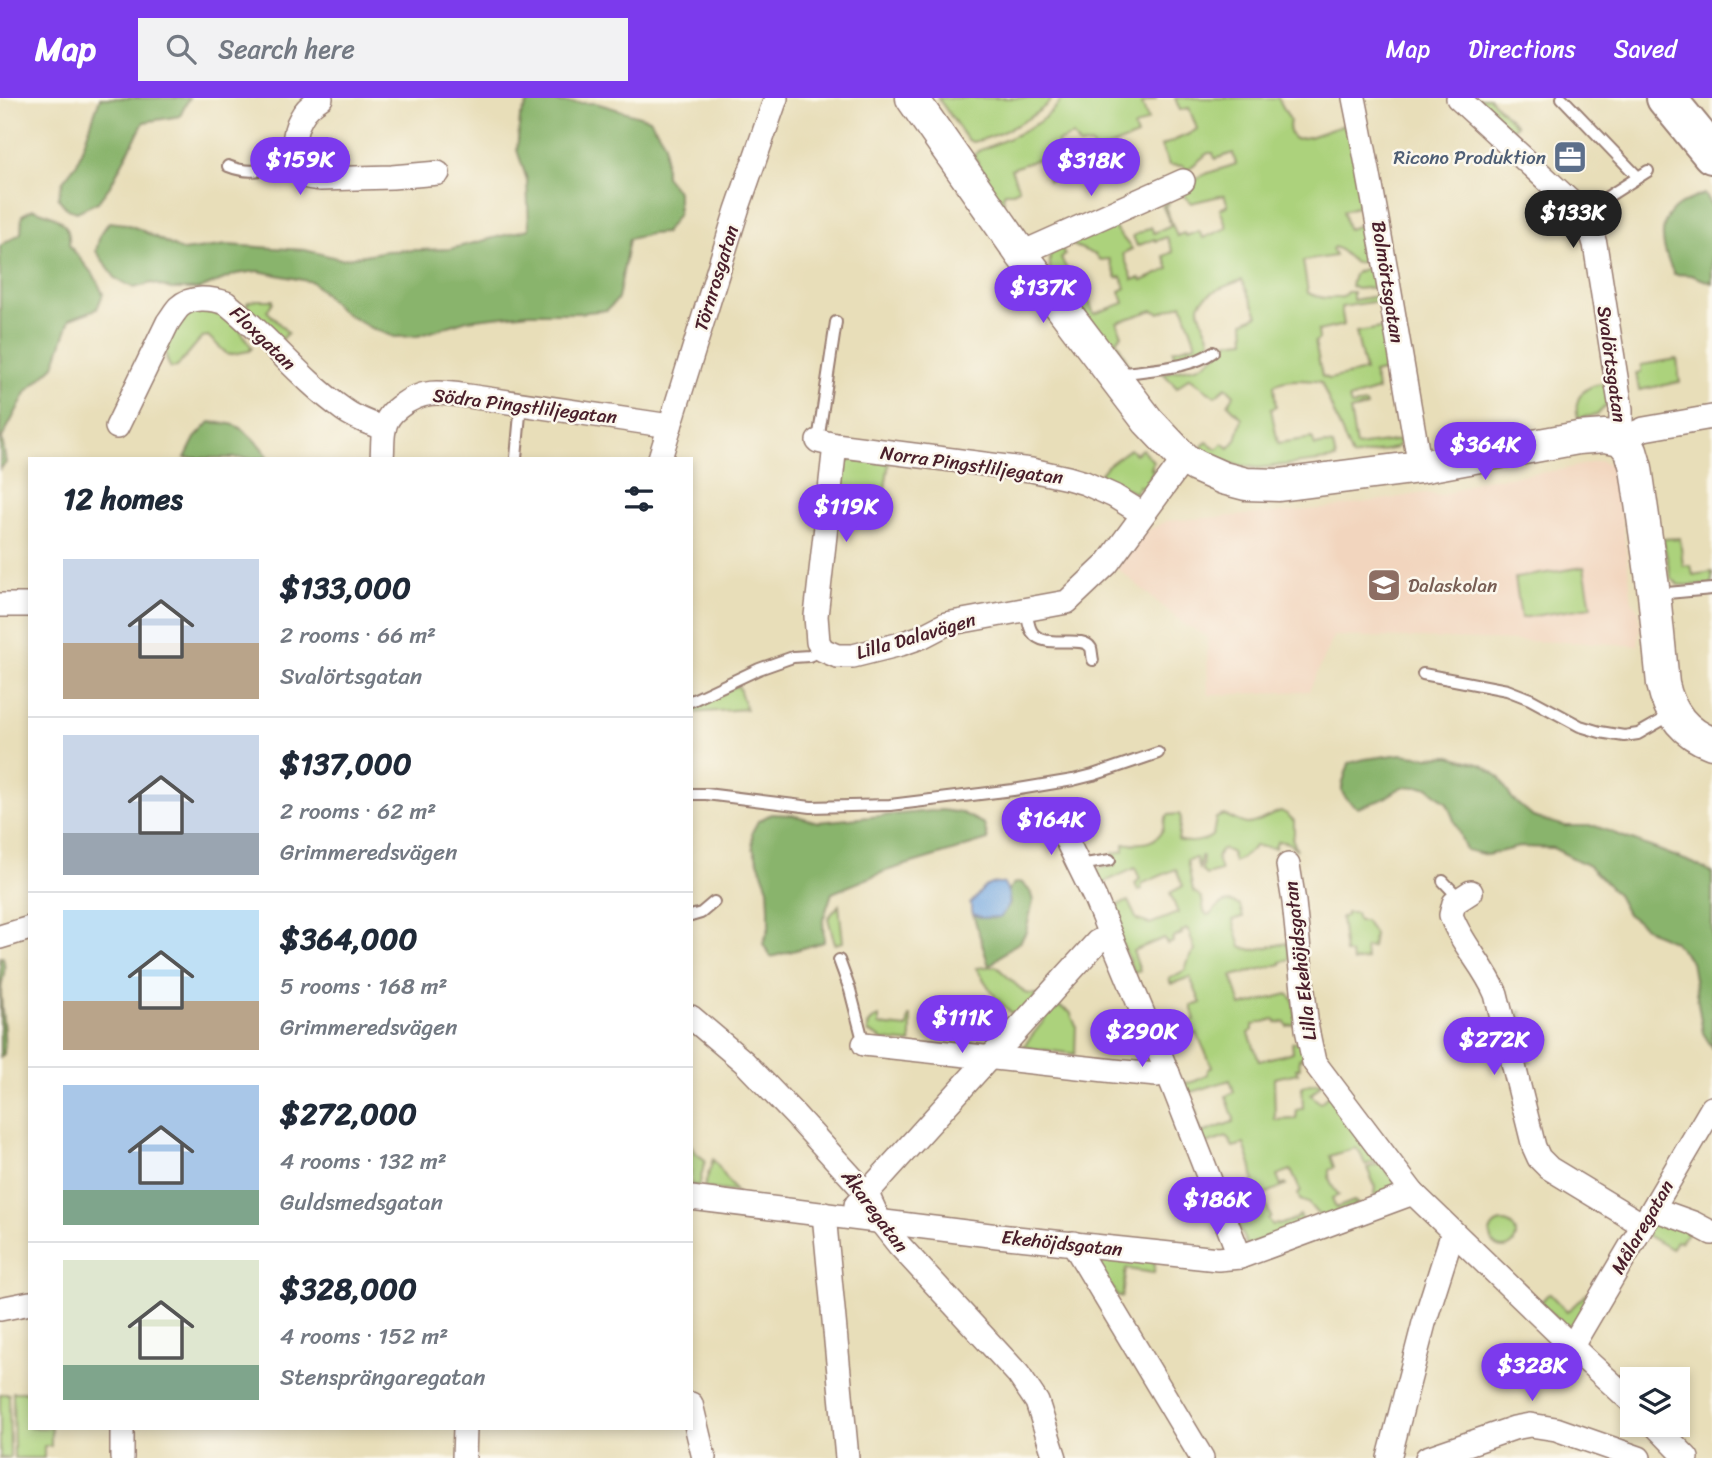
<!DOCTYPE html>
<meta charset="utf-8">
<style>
:root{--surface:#fff;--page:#f2f2f3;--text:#1f2937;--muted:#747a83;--line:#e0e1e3;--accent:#7c3aed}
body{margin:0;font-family:Sriracha,sans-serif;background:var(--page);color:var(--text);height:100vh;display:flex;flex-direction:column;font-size:26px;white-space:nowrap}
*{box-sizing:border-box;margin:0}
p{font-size:23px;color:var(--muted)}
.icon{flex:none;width:38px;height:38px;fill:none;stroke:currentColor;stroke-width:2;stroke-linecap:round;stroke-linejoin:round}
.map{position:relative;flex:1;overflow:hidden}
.panel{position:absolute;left:28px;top:359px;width:665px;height:973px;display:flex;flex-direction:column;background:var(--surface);border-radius:0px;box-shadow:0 4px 10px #0003}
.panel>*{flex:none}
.fabs{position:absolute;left:1620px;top:1269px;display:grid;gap:14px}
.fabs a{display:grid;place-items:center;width:70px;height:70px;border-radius:0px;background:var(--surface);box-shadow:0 4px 10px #0003;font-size:35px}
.price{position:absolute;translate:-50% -60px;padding:0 16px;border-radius:24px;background:var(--accent);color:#fff;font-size:23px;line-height:46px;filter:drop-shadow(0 2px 4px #0008)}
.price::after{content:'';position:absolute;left:50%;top:42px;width:21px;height:16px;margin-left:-10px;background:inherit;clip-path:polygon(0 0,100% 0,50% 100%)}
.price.current{background:#222;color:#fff}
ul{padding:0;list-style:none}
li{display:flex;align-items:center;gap:21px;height:175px;padding:0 35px}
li+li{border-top:2px solid var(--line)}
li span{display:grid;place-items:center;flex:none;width:196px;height:140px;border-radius:0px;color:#555}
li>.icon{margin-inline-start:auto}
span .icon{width:84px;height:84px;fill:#fffc;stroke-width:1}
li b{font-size:30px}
h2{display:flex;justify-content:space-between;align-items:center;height:84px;padding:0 35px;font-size:30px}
header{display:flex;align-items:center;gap:42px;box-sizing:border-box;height:98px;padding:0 35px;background:var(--accent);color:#fff}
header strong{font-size:33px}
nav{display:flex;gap:38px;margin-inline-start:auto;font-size:24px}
.search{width:490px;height:63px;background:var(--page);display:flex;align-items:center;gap:18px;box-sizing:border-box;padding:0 24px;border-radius:0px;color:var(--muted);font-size:26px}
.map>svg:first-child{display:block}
.built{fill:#f2d5be}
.green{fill:#acd27c;stroke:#7b7854;stroke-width:2}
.forest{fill:#89b46c;stroke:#6a6a4c;stroke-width:2}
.water{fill:#74a8e1;stroke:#5f6486;stroke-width:2}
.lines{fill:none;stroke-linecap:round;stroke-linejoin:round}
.lane-casing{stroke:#997e72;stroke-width:14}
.street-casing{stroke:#997e72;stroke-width:26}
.secondary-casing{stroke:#997e72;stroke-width:35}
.highway-casing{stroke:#997e72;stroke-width:42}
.lane{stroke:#fff;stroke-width:10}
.street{stroke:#fff;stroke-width:23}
.secondary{stroke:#fff;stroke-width:32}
.highway{stroke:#fff;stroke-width:38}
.labels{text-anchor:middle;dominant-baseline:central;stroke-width:5;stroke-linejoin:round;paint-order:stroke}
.service-label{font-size:19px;fill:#4e5e75;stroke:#fbf7ec;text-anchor:end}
.street-label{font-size:19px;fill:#4a1f2b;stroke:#fbf7ec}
.education-label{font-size:19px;fill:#785e54;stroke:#fbf7ec;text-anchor:start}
</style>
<header>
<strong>Map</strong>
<div class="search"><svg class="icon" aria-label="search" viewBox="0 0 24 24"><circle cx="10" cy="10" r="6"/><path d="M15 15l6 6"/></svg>Search here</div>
<nav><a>Map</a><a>Directions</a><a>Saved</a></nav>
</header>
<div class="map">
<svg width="1712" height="1360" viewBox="0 0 1712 1360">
<rect width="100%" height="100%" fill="#fbf7ec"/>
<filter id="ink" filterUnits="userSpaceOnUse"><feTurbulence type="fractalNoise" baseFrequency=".0143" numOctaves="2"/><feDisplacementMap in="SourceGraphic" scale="14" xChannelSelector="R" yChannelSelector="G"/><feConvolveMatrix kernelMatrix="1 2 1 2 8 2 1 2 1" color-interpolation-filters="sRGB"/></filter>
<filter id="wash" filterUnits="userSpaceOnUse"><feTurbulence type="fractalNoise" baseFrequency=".00686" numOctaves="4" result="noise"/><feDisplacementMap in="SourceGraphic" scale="28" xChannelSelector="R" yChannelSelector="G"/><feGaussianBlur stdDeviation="1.57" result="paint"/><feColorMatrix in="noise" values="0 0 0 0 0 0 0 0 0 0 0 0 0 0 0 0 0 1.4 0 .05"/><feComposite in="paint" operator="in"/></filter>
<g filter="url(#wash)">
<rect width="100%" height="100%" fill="#e8deb9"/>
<path class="built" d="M1599,363L1616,367L1632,503L1639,513L1640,531L1638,548L1600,545L1334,538L1309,593L1208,597L1207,538L1186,528L1117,470L1144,434L1167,423L1323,411L1425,395L1441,398L1477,383L1560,372Z"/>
<g class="green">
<path d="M938,0H1053C1038,19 995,40 972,44L967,41Z"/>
<path d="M1063,0H1157L1142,6L1148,22L1134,30L1137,38L1095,54L1091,46L1079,48L1073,38L1057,44L1072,77L1068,79L1066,77L1049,83L1038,61L1011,71L1019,91L1013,94H1005L1003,99L1004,103L1000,107L974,57L978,53C1010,40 1043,29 1063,0Z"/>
<path d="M1175,0H1278L1290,22C1288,30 1289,36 1295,41L1309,39L1350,25L1363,107L1343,113L1348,131L1367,125L1374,162L1355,165L1339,151L1334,149L1332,151L1335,158L1303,163L1308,195C1322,201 1328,201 1343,199L1347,194H1353V202L1378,198L1379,203L1341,209L1344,227L1318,233L1319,241L1315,244L1322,278L1329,281L1365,273L1356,234L1382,230L1391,271L1373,275L1378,292L1349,301L1351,308L1366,306L1367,309L1350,313L1356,348L1401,342L1396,350L1352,359L1321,284C1308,282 1286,280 1274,287L1276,309L1271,311L1278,345L1312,340L1315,348L1325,346L1333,347L1336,361L1258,370L1232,366L1201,353L1203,347L1207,344L1217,351L1223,345L1229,350L1236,342L1242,320L1228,306L1234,297L1226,289L1215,298L1189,279L1177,290L1163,275L1196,269L1203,266L1216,257L1220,249L1226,244L1245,242L1244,224L1258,217L1242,182C1232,186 1199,196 1199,209C1199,220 1208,231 1210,242C1204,259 1191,259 1175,263L1173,252L1196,246L1182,206L1159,215L1153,212L1117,224L1122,237L1116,242L1129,267L1125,268L1050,171V152L1061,149L1065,157L1061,161L1077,188L1083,187L1094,216L1124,205L1120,193L1126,190L1121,179L1117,180L1109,161L1100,162L1096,157L1068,145L1113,128L1132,151L1123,156L1133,182L1140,180L1142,183L1169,171L1164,158L1173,154L1167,139L1156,143L1155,141L1137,148L1133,138L1151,129L1154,135L1171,127L1162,107L1168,103L1169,106L1165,108L1177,138L1184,135L1186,138L1199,133L1203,140L1227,130L1220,111L1228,107L1224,97L1191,105L1184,98C1188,92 1193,85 1198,80C1206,74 1226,70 1236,66L1233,55L1215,61L1213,55H1208L1186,73L1184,68L1169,67L1161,48L1189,36L1197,31L1189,10L1180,12Z"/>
<path d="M1478,0H1489L1516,27L1509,34L1479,6Z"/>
<path d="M1372,169L1375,170L1377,189L1357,191L1351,188C1354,171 1357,173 1372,169Z"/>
<path d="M256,202H273V204L267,213L288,235L279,244L248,212L247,206L248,204Z"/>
<path d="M198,211L221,214L238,229L252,250L249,253L228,257L208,238L202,239L177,269L171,270C156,249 179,220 198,211Z"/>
<path d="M1677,261L1680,284L1639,292L1636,275L1641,274V267Z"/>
<path d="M1605,286L1608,305L1597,317L1578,320C1572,300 1585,286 1605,286Z"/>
<path d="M1130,351L1135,356L1142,351L1153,363L1151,371H1154L1144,391L1139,388L1135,395L1099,378L1107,368Z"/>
<path d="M854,360L889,364L884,397L852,395L849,412L838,411L844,368L846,364Z"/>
<path d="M1680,440L1683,468L1691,467L1693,477L1712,474V487H1679L1671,480L1663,441Z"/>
<path d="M1584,469L1591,509L1521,520L1515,480Z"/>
<path d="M738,587L746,611L691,615V611L711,599Z"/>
<path d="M1281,713L1288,717L1294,723V736L1292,740L1297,752L1289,745L1279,743L1276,746L1275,750L1255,748L1246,757L1234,764L1231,754L1223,751L1220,753L1217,760L1221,773L1206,777L1202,773L1203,758H1201L1199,772L1196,760L1187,762L1193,793C1204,800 1202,802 1204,813L1207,817L1211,816C1219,806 1227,800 1240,808L1243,819L1233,822L1241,849L1253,852L1287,845L1291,861L1281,864V866L1232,878L1241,908L1288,896L1293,901L1297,925L1287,928L1285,924L1277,925L1274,921L1253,927V932L1249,935L1259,963L1293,954L1292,945L1302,942L1305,959L1299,961L1300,970L1296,971L1298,975L1274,980L1275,1022L1296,1021L1297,1012L1303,1010L1302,988L1320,984L1321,986L1311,997L1320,1005L1330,996L1380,1062L1365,1067L1360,1054L1355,1050L1330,1058L1334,1069L1329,1072C1328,1083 1332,1090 1339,1097L1332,1100L1336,1110L1354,1103L1358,1106L1322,1121L1308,1105L1300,1102L1298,1096L1301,1094L1291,1072L1277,1077L1281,1087L1285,1085L1286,1087L1262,1097L1271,1119L1268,1121L1272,1127L1277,1126L1279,1127L1295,1121L1300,1117L1304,1126L1247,1148L1224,1096L1254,1084L1252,1070L1244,1046L1233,1049L1227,1039L1203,1047L1191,1011L1195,1009L1197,1016L1195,1018L1202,1035L1233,1024L1234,1021L1226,998L1234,994L1230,982L1182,997L1183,985C1192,986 1200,981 1208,976V972L1212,969L1197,935L1162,948L1155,932L1163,928L1165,933L1195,922L1191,908L1201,905L1190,879L1171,886L1169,881L1185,872L1190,858L1195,853L1189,833L1187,831L1181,834L1182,836L1172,840L1173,844L1167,846L1164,840L1133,853L1140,873L1134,875L1108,811L1128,803L1137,822L1150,826L1178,815L1170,795L1183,788L1176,771L1141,786L1142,791L1138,793L1135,785L1140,781L1135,770L1109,782L1099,789L1095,776L1099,770L1114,768L1113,755L1124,753V746C1137,745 1154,748 1162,733C1165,726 1163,722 1168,717L1179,716L1181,720L1178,742C1189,746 1203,744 1213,737L1216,720L1224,717C1231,719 1239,725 1247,726C1255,727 1271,716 1281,713Z"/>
<path d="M839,807L843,844L835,846L828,820Z"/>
<path d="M1346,815H1356L1358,823H1365L1374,836L1372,849L1365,850L1366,862L1353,864L1350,856L1345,855L1341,819L1346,818Z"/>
<path d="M996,868L1025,895L1038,897L1018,921L996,900L976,870Z"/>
<path d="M1056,907L1070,914L1076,928L1075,956L1023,949Z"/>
<path d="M1521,913L1526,937L1524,943L1525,952L1527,959L1531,963L1518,966L1507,918Z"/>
<path d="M909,918H911V945L883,942L868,934C867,926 871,921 879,919V927L907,930Z"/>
<path d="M691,1047L697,1056L705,1062L699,1088L691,1087Z"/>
<path d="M713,1061L736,1094L704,1090Z"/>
<path d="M1382,1065L1399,1090L1379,1098L1374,1097L1375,1088L1367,1070Z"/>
<path d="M1656,1121L1688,1133L1681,1144L1676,1143L1671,1151L1645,1136Z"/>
<circle cx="1503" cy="1137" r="13"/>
<path d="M1100,1159L1155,1163L1154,1175L1126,1171L1122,1199L1117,1198L1095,1166L1096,1161Z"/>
<path d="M1588,1194L1592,1200L1576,1231L1568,1232L1540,1205L1549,1195L1567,1214Z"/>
<path d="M30,1279V1330H51V1348H44V1360H14L13,1294H28L27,1280Z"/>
<path d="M0,1296H9L10,1358L8,1360H0Z"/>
</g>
<g class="forest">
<path d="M100,0H189L180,18L144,24L110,88L98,104L77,114L67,111L58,100L63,83L77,65Z"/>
<path d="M531,0H551L562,5H596L650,21L665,45V78L678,94V116L665,135L650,136L629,141L618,201L607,212L578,215H529L467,222L418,238L394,239L371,230L341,213L312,184L258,173L236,176L200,191H171L152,185L134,190L116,181L96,153L100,137L109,124L126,126L139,131L183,153L227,147L305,152L341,161L387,153L450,151L529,131L527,82L517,52L520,19Z"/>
<path d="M1704,96L1712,108V185L1691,177L1674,176C1663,154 1654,125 1678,108C1685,103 1695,100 1704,96Z"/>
<path d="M33,111C52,117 72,122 69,147L95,179L103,196L97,211L70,221L54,268L27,293L2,340L6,365L0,371V148L21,135L22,117Z"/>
<path d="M210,324C217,325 227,325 234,327C245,331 264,350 268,360H185L195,340Z"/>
<path d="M1401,656L1425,659L1450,658L1482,667L1499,679L1512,701L1533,719L1565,728H1595L1693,765L1712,775V949L1703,935L1691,863L1673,843L1654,835L1627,816L1616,795L1589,768L1553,750L1519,749L1487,757L1466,752L1447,705L1428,689H1402L1383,701L1358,710C1334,694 1342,690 1349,665L1365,661Z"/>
<path d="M942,712L962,715L984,726L988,742L886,773L832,795L823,822L824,844L771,859L763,846L769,830V810L768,790L753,750L752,734L758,723L771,716L793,717L818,724Z"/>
<path d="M1021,784L1030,793L1033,803L1026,834L1020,844L1010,850L989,868L973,816L982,820L1000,819L1010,806L1008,793L1013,786Z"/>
<path d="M0,859H3C7,875 2,878 1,893C1,914 6,935 4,956L0,959Z"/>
</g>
<path class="water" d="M997,785H1003C1013,800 1010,806 1001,819L982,820L973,816L970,806C981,796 979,788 997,785Z"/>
</g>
<g filter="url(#ink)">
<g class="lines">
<g class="lane-casing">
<g id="lane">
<path d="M1562,0L1638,79"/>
<path d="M228,68C252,78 273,71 295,59"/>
<path d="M1582,115L1648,73"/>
<path d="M1119,280L1126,275C1153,271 1191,270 1213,254"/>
<path d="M818,343L836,224"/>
<path d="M516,360L521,305"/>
<path d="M1656,496L1712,491"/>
<path d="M1026,512C1028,519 1028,528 1032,534C1045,553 1082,535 1091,550C1092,553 1092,559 1093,562"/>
<path d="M1423,576L1507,592L1530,601L1580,628L1600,634L1624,638L1638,636L1673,616"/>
<path d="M691,603L759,571L793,559L809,558L823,552"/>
<path d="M691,696H706L811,709L890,707L1013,692L1073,682L1093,677L1158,655"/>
<path d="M1079,767L1110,762"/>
<path d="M1443,783L1460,801"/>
<path d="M691,818L701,815L714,804"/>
<path d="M839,862L850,892L864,946"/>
</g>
</g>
<g class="street-casing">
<g id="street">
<path d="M321,0C313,5 305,12 301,20C292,35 290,70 308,79C312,80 316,80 320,81L392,79L438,75"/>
<path d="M1354,0C1379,122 1398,246 1420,369"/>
<path d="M1458,0L1573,106L1588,124L1595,146L1621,311V341"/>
<path d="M1022,157L1033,150L1183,83"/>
<path d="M117,329L168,224C172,219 175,213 179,209C191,198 211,200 226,205C268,238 300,281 344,312C356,321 370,325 384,331"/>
<path d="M1621,341L1644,331L1712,319"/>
<path d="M818,343L835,347L1031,372L1068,380L1085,385L1114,398L1143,416"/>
<path d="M835,347L816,518L818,544L823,552L837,558H853L901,546L921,539L946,526L1067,504L1107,466L1184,361"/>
<path d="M382,360C383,351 382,341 384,332C385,323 391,315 399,309C422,291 440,294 468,298L670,328"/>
<path d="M660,360L737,112L776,0"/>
<path d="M0,507H30"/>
<path d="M1057,730L1067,743L1095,800L1173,988L1240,1159"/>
<path d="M1288,767L1294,804L1307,931L1314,964L1413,1095"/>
<path d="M1471,794L1454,805L1451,817C1461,846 1484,867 1496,896L1534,1049L1539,1060L1549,1070L1643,1127"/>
<path d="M0,839L30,830"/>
<path d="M691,919L744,964L795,1017L867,1096L879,1122L899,1147L1018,1276L1037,1304L1055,1360"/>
<path d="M864,946L1124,974L1157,977L1168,975"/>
<path d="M691,1100L998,1138L1218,1161L1240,1159L1413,1095L1585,1261L1633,1305"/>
<path d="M856,1107L989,960L1010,940L1097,844L1110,837"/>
<path d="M1654,1111L1693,1125L1712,1135"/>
<path d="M824,1116L847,1360"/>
<path d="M1073,1145L1202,1360"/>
<path d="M0,1211L30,1205"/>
<path d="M1572,1248L1712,1010"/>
<path d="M691,1306L704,1360"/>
<path d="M1654,1326L1687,1360"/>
<path d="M122,1330V1360"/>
<path d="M464,1360L465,1330"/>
<path d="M1389,1360L1424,1225L1453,1134"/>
<path d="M1427,1360L1514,1330L1530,1327L1556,1331L1639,1360"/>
</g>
</g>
<g class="secondary-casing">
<path id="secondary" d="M912,0L1022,157L1148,323L1184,361L1196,368L1223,380L1246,386L1279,387L1420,369L1578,340L1605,338L1621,341L1631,353L1636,370L1654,496L1663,586C1669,614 1684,635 1712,645"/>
</g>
<g class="highway-casing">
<path id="highway" d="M1666,0L1712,56"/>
</g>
<use href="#lane" class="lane"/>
<use href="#street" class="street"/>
<use href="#secondary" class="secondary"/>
<use href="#highway" class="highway"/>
</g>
</g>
<defs>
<g id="office-square" transform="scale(1.75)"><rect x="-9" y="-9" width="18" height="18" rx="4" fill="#5c6f8a" stroke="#fbf7ec"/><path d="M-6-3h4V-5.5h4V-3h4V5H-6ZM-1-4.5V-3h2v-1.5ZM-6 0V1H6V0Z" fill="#fff"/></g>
<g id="school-square" transform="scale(1.75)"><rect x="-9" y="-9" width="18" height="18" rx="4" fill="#8d6e63" stroke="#fbf7ec"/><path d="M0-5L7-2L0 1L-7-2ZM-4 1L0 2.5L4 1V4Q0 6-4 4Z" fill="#fff"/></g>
</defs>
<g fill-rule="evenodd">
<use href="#office-square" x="1570" y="59"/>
<use href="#school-square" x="1384" y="487"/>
</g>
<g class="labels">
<g class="service-label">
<text x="1546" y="59">Ricono Produktion</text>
</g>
<g class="street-label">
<text transform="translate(716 180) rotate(-73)">Törnrosgatan</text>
<text transform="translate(1388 184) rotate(81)">Bolmörtsgatan</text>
<text transform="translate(263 240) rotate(44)">Floxgatan</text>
<text transform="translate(1612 266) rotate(82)">Svalörtsgatan</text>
<text transform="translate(525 308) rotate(7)">Södra Pingstliljegatan</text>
<text transform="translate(972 367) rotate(8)">Norra Pingstliljegatan</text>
<text transform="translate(916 538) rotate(-16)">Lilla Dalavägen</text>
<text transform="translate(1300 863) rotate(-97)">Lilla Ekehöjdsgatan</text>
<text transform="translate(875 1113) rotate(53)">Åkaregatan</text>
<text transform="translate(1642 1129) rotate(-60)">Målaregatan</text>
<text transform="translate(1062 1145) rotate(6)">Ekehöjdsgatan</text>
</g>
<g class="education-label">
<text x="1408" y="487">Dalaskolan</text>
</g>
</g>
</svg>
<div class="fabs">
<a><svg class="icon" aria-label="layers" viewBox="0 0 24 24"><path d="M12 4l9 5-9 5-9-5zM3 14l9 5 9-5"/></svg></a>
</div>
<b class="price" style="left:300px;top:99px">$159K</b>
<b class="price" style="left:1091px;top:100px">$318K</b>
<b class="price current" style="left:1573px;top:152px">$133K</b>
<b class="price" style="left:1043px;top:227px">$137K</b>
<b class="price" style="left:1485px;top:384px">$364K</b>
<b class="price" style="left:846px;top:446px">$119K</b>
<b class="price" style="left:1051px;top:759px">$164K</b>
<b class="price" style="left:962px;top:957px">$111K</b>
<b class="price" style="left:1142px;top:971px">$290K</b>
<b class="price" style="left:1494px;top:979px">$272K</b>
<b class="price" style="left:1217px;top:1139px">$186K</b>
<b class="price" style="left:1532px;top:1305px">$328K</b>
<section class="panel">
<h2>12 homes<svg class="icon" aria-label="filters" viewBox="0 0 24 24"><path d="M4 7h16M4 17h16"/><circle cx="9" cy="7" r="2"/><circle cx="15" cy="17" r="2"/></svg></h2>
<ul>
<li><span style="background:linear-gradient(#c9d6e8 60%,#b9a48a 0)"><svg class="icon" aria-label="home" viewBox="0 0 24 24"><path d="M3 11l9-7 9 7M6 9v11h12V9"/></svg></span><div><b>$133,000</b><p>2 rooms · 66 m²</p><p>Svalörtsgatan</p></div></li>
<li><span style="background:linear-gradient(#c9d6e8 70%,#9aa5b1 0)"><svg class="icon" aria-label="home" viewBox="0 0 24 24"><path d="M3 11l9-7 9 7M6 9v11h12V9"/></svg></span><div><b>$137,000</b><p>2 rooms · 62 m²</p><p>Grimmeredsvägen</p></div></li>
<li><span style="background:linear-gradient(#bfe0f5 65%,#b9a48a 0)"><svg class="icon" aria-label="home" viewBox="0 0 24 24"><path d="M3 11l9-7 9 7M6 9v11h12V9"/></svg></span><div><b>$364,000</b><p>5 rooms · 168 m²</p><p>Grimmeredsvägen</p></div></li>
<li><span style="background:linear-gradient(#a9c7e8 75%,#7fa58c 0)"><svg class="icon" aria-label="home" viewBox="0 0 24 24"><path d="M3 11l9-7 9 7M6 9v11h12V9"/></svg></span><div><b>$272,000</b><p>4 rooms · 132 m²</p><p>Guldsmedsgatan</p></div></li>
<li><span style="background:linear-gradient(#dfe7d0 75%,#7fa58c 0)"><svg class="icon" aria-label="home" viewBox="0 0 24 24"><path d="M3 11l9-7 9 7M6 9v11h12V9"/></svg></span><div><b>$328,000</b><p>4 rooms · 152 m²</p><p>Stensprängaregatan</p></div></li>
</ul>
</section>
</div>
